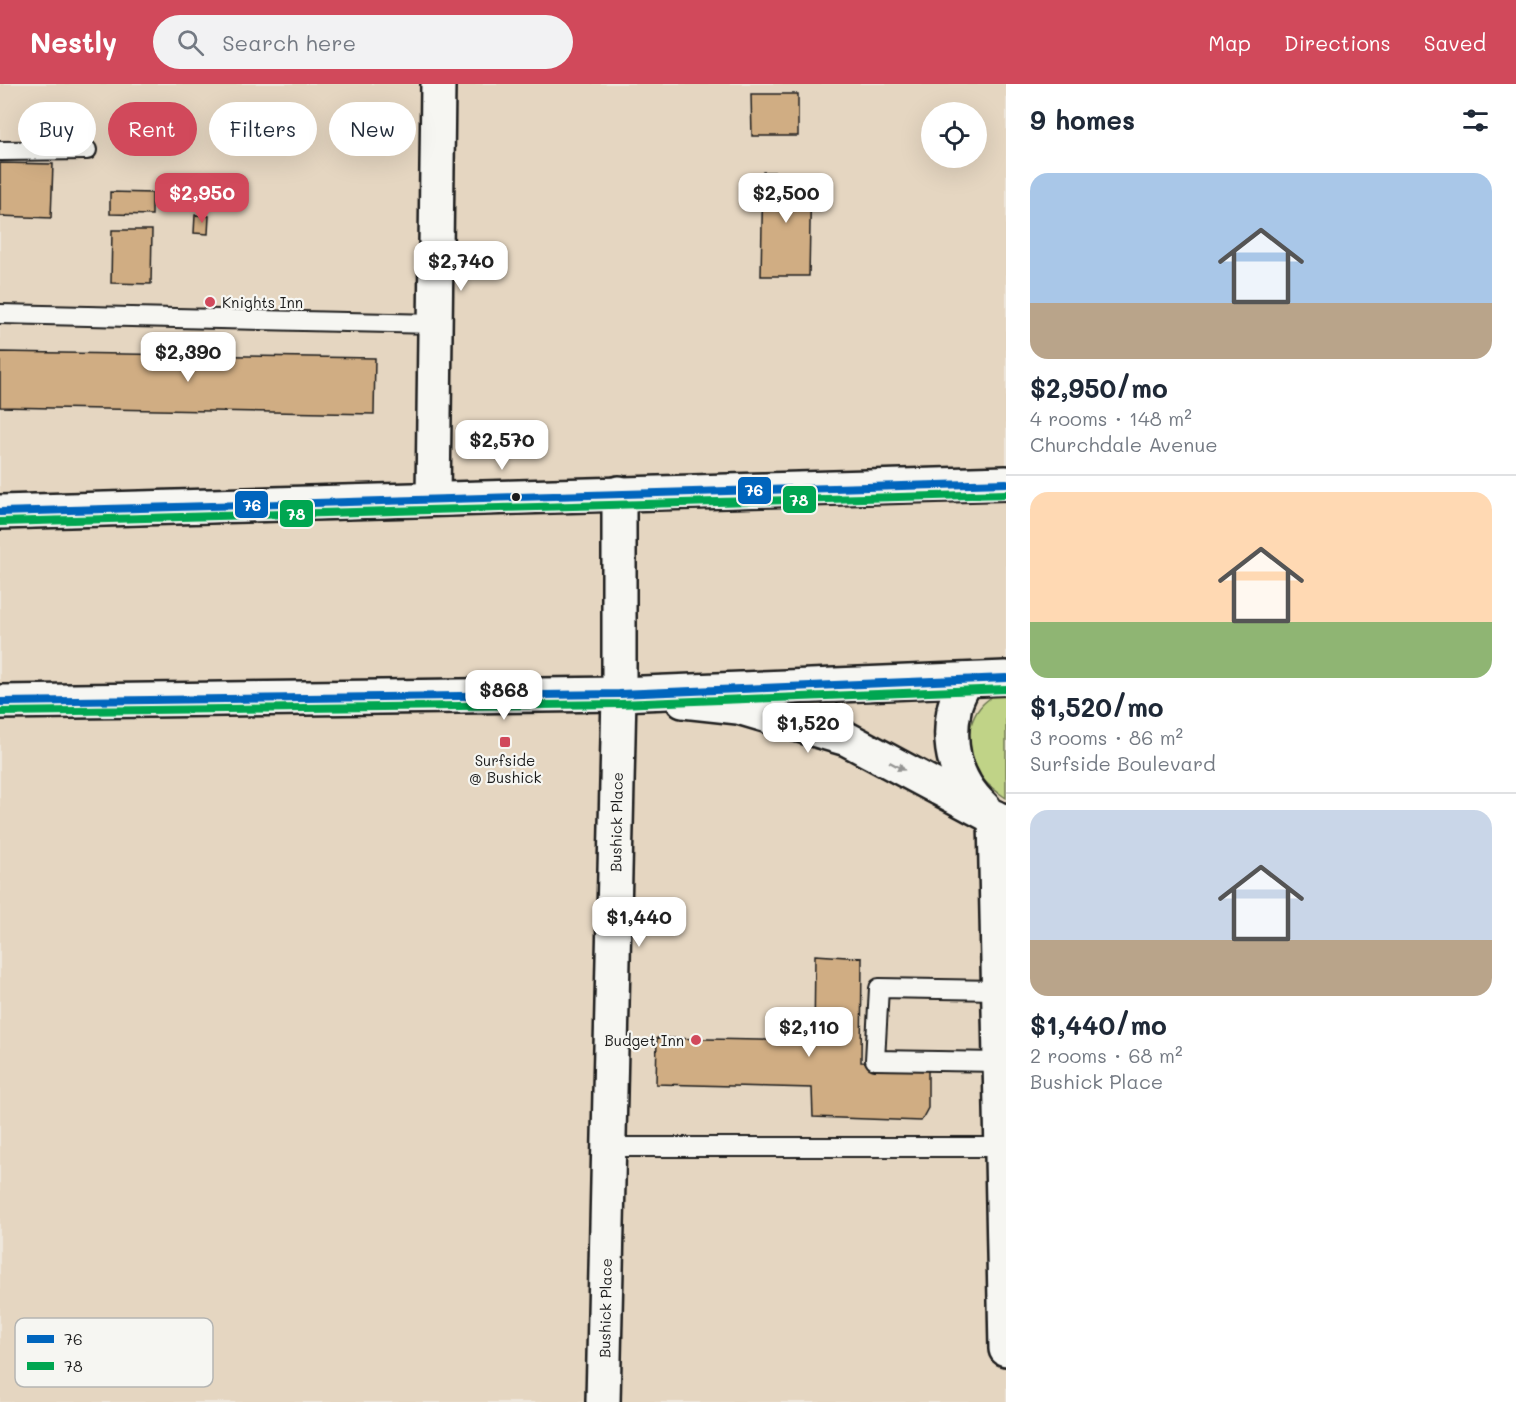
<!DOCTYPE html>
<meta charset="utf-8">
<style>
:root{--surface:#fff;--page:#f2f2f3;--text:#1f2937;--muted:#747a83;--line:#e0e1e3;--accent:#d1495b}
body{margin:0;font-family:Mali,sans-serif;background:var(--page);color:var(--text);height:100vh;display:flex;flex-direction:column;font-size:22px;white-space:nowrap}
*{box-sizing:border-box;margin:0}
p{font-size:20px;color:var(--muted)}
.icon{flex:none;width:33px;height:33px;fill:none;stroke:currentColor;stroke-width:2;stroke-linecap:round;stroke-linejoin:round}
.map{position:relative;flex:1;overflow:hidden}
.side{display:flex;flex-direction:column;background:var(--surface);width:510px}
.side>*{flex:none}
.hud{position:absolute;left:18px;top:18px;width:570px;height:54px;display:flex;gap:12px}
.controls{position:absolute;left:921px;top:18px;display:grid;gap:12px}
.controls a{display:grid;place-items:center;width:66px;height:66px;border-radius:50%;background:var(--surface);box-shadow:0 6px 24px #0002;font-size:30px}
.price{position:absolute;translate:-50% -51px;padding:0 14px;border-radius:12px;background:#fff;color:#222;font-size:20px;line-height:39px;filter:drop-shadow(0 2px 3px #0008)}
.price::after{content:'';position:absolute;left:50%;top:36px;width:18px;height:14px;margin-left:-9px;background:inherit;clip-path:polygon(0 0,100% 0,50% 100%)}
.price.current{background:var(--accent);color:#fff}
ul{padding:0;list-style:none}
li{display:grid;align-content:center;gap:12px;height:318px;padding:0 24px}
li+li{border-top:2px solid var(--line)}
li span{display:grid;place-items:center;height:186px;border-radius:18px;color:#555}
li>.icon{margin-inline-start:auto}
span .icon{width:108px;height:108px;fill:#fffc;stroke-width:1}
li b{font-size:26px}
h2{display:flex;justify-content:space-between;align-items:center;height:72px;padding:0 24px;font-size:26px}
.tag{padding:0 21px;border-radius:27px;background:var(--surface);box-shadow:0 6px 24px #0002;font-size:21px;line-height:54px}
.tag.current{background:var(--accent);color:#fff}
header{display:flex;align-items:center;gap:36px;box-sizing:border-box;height:84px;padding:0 30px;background:var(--accent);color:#fff}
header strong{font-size:28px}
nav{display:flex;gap:33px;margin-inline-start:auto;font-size:21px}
.search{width:420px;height:54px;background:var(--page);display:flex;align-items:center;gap:15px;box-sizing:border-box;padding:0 21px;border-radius:33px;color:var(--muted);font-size:22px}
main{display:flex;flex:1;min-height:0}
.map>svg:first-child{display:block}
.built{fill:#e5d6c1;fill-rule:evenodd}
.green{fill:#c0d387;stroke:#6e7852;stroke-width:1.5}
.building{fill:#d0ad83;stroke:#1c1c1c;stroke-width:1.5}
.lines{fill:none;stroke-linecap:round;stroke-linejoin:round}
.lane-casing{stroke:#1c1c1c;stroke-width:22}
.street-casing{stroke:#1c1c1c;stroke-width:38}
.secondary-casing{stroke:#1c1c1c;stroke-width:38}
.lane{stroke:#f6f6f2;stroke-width:18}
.street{stroke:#f6f6f2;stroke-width:33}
.secondary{stroke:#f6f6f2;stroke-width:33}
.bus-1-casing{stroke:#f6f6f2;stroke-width:12}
.bus-2-casing{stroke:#f6f6f2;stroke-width:12}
.bus-1{stroke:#0065bd;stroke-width:8}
.bus-2{stroke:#00a651;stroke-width:8}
.oneway{fill:#949492}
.poi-dot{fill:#d1495b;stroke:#f6f6f2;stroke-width:2}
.bus-dot{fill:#1c1c1c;stroke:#f6f6f2;stroke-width:2}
.labels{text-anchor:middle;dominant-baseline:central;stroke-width:4.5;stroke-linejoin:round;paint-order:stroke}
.poi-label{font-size:15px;fill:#1c1c1c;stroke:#f6f6f2;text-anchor:start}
.street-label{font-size:15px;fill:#1c1c1c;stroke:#f6f6f2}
.key{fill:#f6f6f2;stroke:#b5b5b2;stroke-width:1.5}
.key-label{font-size:16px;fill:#1c1c1c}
.line-badge{stroke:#f6f6f2;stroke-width:2}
.badge-label{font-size:16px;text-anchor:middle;font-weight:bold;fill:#fff}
</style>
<header>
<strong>Nestly</strong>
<div class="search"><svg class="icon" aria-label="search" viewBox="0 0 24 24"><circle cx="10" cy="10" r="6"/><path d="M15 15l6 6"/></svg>Search here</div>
<nav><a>Map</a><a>Directions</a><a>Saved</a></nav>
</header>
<main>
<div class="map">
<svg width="1006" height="1318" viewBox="0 0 1006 1318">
<rect width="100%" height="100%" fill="#eee7dc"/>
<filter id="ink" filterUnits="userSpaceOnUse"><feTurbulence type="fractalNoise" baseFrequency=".0167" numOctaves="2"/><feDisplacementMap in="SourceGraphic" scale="12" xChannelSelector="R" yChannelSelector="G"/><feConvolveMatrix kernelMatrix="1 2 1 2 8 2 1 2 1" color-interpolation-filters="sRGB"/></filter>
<g filter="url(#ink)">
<path class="built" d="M0,0H1006V1318H0ZM932,28H976V74H932Z"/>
<path class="green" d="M998,608H1006V714C997,708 988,702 981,693C964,673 965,639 983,620C987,616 993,612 998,608Z"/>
<g class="building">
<path d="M751,10H798V52H752Z"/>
<path d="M0,79L53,80L51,134L0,132Z"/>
<path d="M763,88H811L809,192H761Z"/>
<path d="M110,108L152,109V131L110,130Z"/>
<path d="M195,131L209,132L208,150L194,149Z"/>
<path d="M112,146H152L151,200L111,199Z"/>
<path d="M0,268L375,274L374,330L0,323Z"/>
<path d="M815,871L862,874L861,978L928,980V1024L921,1037L813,1033L812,1004L656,1000L657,954L814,957Z"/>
</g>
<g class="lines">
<g class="lane-casing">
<g id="lane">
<path d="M0,67L87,66"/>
<path d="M0,230L435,240"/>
<path d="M998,906L879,904L875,976L1000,978"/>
<path d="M609,1063H1002"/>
</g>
</g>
<g class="street-casing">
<g id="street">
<path d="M433,415L438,0"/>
<path d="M966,596C962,605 955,616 954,626C947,663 956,698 984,724"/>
<path d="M683,617L738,623L847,655L1006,740"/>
<path d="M995,733L1006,1265"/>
<path d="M603,1318L619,610V409"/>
</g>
</g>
<g class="secondary-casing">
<g id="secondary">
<path d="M0,428L1006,399"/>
<path d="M0,618L619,610L1006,594"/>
</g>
</g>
<use href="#lane" class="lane"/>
<use href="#street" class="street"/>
<use href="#secondary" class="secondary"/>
<g class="bus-1-casing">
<g id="bus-1">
<path d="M0,428L1006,399"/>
<path d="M0,618L619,610L1006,594"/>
</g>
</g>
<g class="bus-2-casing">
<g id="bus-2">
<path d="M0,438L1006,410"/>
<path d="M0,628L619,620L1006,605"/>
</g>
</g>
<use href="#bus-1" class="bus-1"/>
<use href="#bus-2" class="bus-2"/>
</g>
<defs><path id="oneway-solid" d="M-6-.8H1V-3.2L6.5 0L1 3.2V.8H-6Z" transform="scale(1.5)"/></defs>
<use class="oneway" href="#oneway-solid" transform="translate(897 682) rotate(28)"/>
</g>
<g class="poi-dot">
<circle cx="210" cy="218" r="6"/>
<rect x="499" y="652" width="12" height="12" rx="3"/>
<circle cx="696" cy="956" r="6"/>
</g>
<circle class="bus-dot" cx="516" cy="413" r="5"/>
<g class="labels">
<g class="poi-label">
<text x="222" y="218">Knights Inn</text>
<text x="505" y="676" text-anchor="middle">Surfside<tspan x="505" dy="17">@ Bushick</tspan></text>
<text x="684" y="956" text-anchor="end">Budget Inn</text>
</g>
<g class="street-label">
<text transform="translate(616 738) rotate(-89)">Bushick Place</text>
<text transform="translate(605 1224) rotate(-89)">Bushick Place</text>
</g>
</g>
<rect x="15" y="1234" width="198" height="69" rx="9" class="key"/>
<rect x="27" y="1251" width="27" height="8" fill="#0065bd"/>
<rect x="27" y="1278" width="27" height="8" fill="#00a651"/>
<g class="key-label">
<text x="64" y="1261">76</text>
<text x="64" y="1288">78</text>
</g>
<g class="line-badge">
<rect x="737" y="392" width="35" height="29" rx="6" fill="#0065bd"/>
<rect x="782" y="401" width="35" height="29" rx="6" fill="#00a651"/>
<rect x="234" y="406" width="35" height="29" rx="6" fill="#0065bd"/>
<rect x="279" y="415" width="35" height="29" rx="6" fill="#00a651"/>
</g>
<g class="badge-label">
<text x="754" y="412">76</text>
<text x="799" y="422">78</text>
<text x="252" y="427">76</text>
<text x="296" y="436">78</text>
</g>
</svg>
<div class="controls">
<a><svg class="icon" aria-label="locate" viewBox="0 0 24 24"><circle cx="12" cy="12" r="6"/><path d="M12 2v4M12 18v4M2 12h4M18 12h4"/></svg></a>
</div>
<b class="price current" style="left:202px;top:140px">$2,950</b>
<b class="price" style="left:786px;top:140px">$2,500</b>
<b class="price" style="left:461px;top:208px">$2,740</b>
<b class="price" style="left:188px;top:299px">$2,390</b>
<b class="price" style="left:502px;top:387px">$2,570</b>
<b class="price" style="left:504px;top:637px">$868</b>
<b class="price" style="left:808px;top:670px">$1,520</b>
<b class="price" style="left:639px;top:864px">$1,440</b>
<b class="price" style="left:809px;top:974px">$2,110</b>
<div class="hud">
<a class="tag">Buy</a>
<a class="tag current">Rent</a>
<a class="tag">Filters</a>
<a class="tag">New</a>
</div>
</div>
<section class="side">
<h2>9 homes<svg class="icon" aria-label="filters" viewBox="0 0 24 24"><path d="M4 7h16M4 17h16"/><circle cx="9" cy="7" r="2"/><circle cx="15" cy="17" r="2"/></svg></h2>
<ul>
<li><span style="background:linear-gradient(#a9c7e8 70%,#b9a48a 0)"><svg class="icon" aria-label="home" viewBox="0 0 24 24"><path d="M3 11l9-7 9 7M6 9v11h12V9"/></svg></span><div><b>$2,950/mo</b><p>4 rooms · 148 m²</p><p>Churchdale Avenue</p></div></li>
<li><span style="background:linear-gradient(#ffd9b3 70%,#8fb573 0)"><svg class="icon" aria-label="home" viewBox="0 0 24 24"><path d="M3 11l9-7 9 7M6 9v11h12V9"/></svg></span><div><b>$1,520/mo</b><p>3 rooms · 86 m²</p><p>Surfside Boulevard</p></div></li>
<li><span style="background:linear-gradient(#c9d6e8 70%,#b9a48a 0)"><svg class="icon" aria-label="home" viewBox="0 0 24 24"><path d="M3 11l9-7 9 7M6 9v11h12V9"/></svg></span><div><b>$1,440/mo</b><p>2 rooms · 68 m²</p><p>Bushick Place</p></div></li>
</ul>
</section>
</main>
